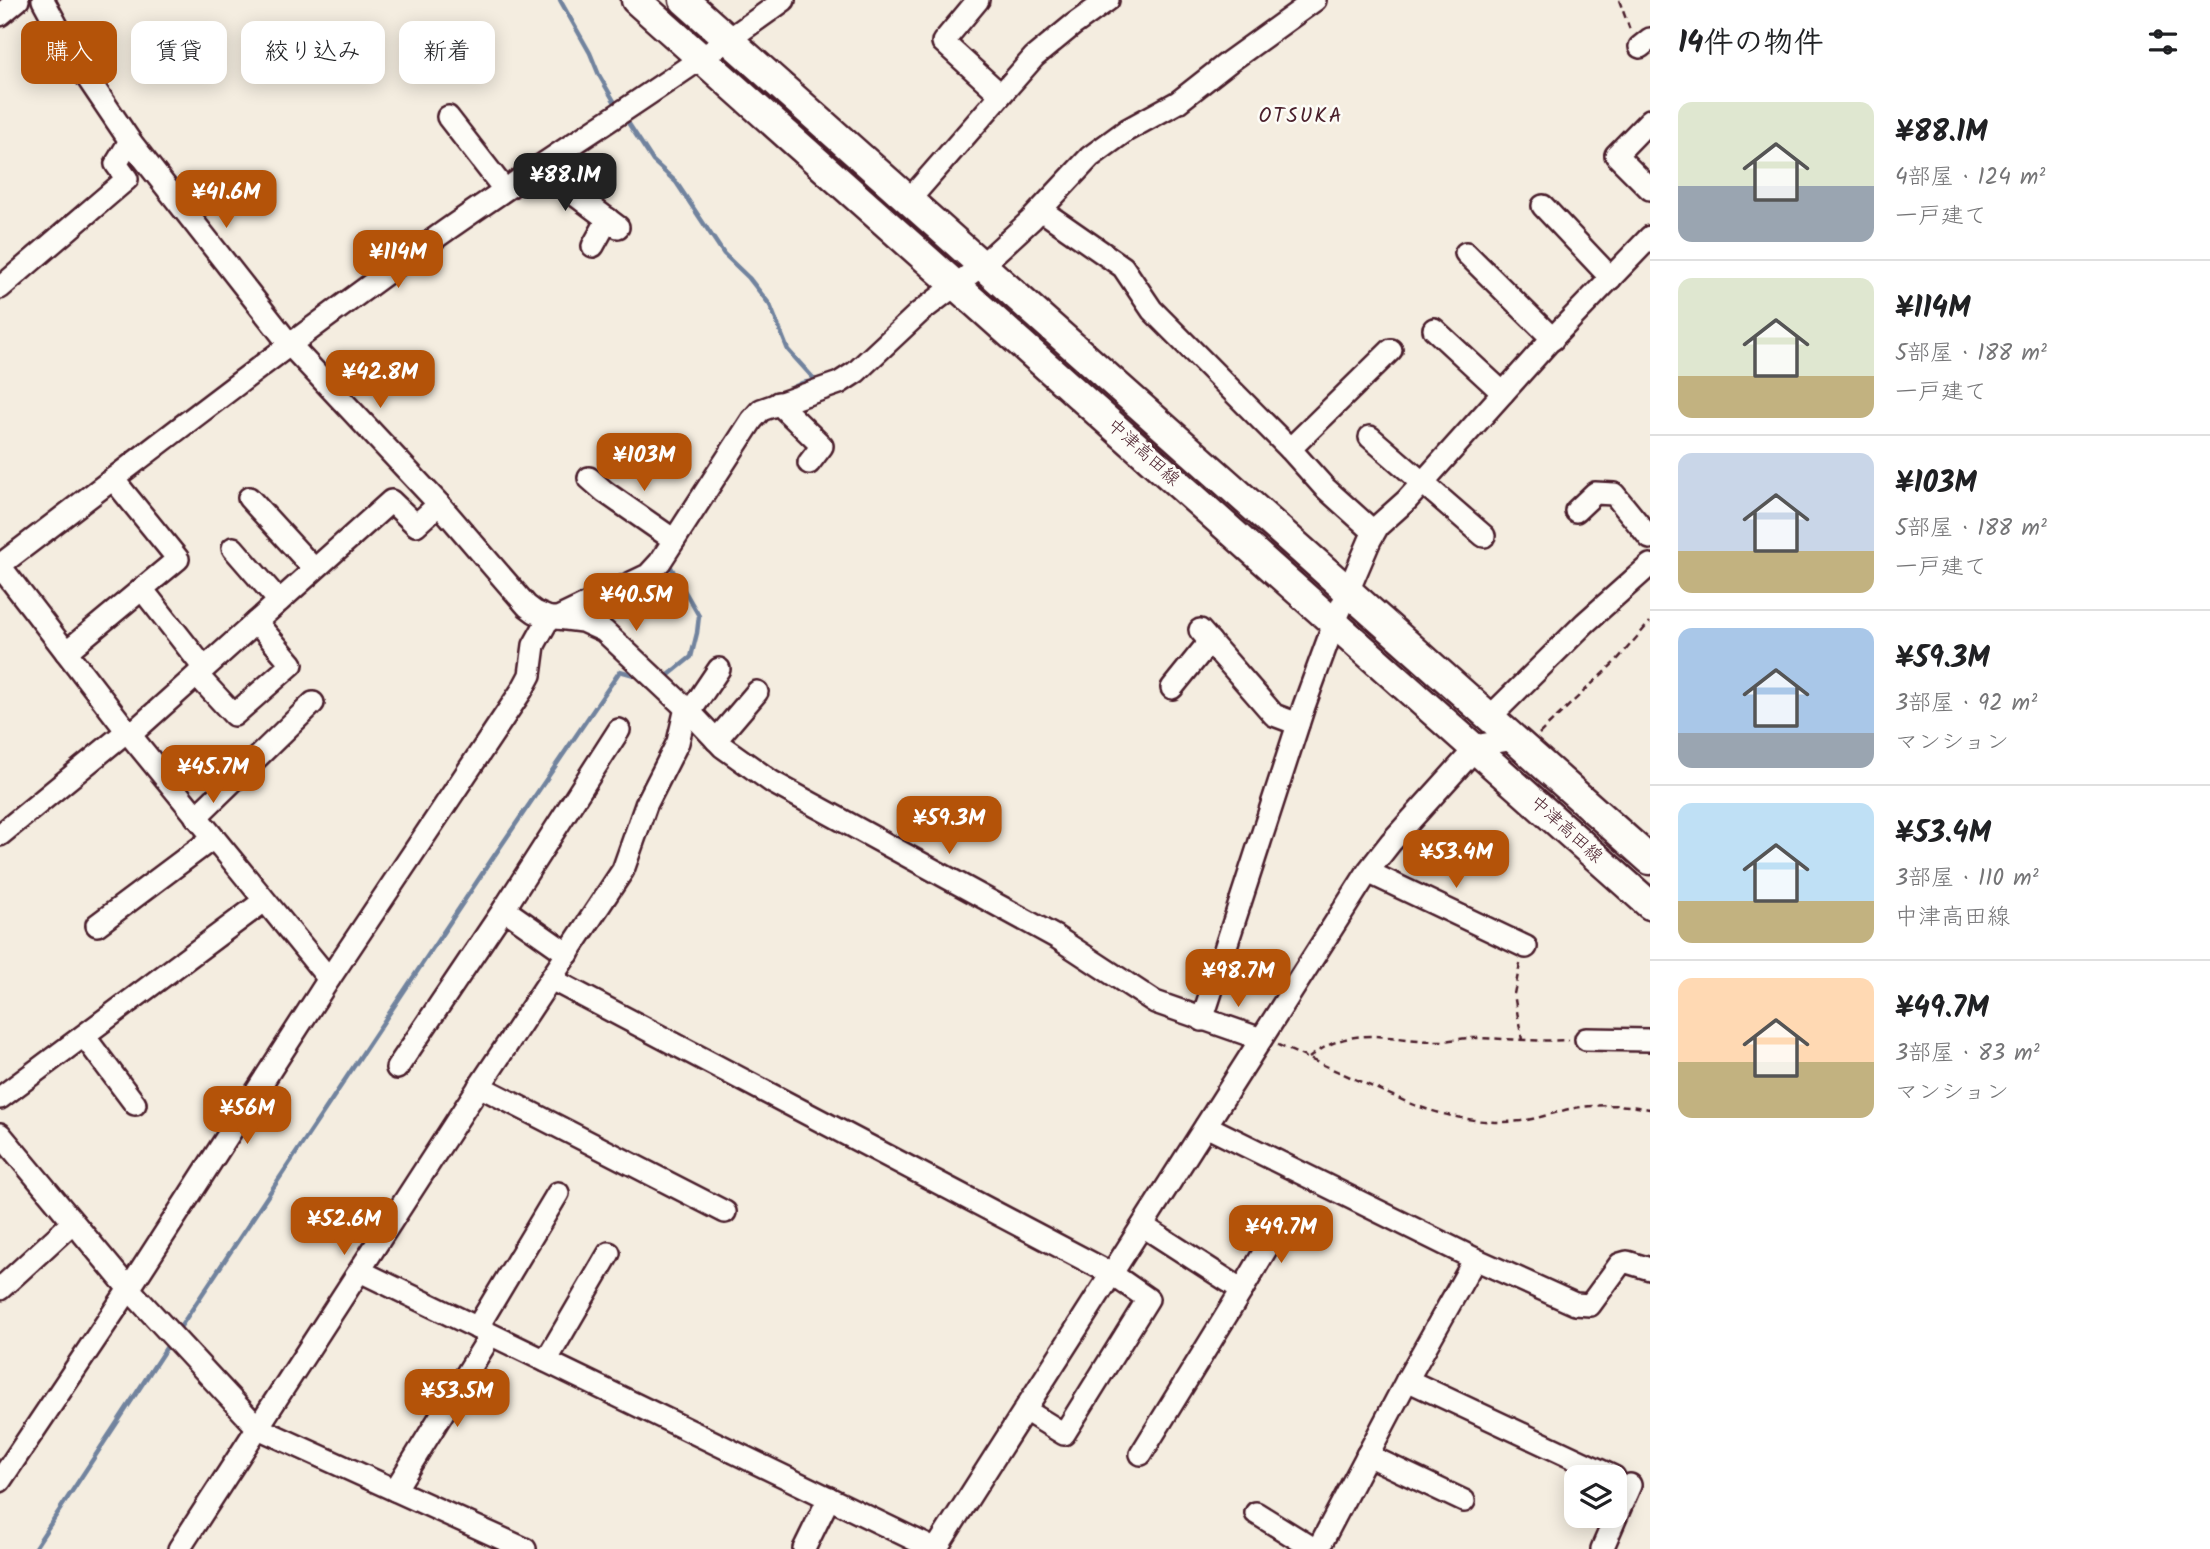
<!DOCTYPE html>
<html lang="ja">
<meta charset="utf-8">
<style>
:root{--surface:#fff;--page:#f6f6f6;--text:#202124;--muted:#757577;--line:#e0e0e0;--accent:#b45309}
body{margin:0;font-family:Kalam,"Klee One",sans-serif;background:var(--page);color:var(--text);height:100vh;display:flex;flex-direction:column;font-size:26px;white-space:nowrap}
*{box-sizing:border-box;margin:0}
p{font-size:23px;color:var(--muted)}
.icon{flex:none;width:38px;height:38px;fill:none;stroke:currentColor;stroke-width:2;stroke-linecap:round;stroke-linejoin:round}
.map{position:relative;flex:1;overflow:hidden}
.side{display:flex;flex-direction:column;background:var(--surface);width:560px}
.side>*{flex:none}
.banner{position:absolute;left:21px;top:21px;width:665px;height:63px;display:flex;gap:14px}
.buttons{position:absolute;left:1564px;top:1465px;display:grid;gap:14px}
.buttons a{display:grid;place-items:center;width:63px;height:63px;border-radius:14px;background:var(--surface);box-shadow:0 4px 18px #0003;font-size:35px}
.price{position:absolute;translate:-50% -60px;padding:0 16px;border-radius:14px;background:var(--accent);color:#fff;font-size:23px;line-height:46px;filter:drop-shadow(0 2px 4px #0008)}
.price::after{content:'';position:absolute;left:50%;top:42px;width:21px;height:16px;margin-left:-10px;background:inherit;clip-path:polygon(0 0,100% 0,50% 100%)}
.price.active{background:#222;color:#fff}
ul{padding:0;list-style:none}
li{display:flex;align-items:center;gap:21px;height:175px;padding:0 28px}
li+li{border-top:2px solid var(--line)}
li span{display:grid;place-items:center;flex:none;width:196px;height:140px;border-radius:14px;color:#555}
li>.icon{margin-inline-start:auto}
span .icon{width:84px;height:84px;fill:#fffc;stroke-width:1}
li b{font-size:30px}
h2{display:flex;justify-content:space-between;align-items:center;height:84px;padding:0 28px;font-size:30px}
.tag{padding:0 24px;border-radius:14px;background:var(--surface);box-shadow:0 4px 18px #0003;font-size:24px;line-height:63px}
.tag.active{background:var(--accent);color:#fff}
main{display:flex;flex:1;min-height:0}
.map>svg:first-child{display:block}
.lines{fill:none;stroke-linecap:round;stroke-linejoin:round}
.stream{stroke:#71839e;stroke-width:4.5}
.minor-casing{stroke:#4a1f2b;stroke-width:26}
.major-casing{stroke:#4a1f2b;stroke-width:33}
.path{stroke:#4a1f2b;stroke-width:2.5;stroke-dasharray:7 5;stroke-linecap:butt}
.minor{stroke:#fdfcf7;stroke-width:21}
.major{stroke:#fdfcf7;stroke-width:28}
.labels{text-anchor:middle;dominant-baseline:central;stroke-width:5;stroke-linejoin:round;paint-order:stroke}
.street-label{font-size:18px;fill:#4a1f2b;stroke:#fdfcf7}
.quarter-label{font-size:21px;letter-spacing:2px;fill:#4a1f2b;stroke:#fdfcf7}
</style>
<main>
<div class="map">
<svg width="1650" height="1549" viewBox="0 0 1650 1549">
<rect width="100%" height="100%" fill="#f4ede0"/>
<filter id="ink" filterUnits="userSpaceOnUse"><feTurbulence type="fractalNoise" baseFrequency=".0143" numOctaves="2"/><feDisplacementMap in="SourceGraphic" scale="14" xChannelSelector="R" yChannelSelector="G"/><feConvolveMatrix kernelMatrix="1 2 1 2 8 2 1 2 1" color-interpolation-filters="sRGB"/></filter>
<g filter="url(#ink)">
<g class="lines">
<g class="stream">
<path d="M560,0L590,53L599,75L618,108"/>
<path d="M625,118L653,161L676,182L724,254L749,278L770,305L788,350L815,380"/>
<path d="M782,393L802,383L819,380"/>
<path d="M665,678L691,657L697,633L699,616L668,562"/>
<path d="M177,1332L490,862L620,671L641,677"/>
<path d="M34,1549L170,1342"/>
</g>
<g class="minor-casing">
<g id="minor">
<path d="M43,0L76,61L130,141L290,345L439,504L527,606L535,612L549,618"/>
<path d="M978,0L943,42L1000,94"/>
<path d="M0,15L18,0"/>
<path d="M1640,47L1650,39"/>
<path d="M448,117L504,189"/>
<path d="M1650,120L1616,155L1650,189"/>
<path d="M538,167L618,227"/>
<path d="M909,200L1034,57L1073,25L1108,0"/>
<path d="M1543,206L1611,278"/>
<path d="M1041,210L1123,267L1152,310L1291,450L1324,487L1374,532"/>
<path d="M593,246L608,219"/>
<path d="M1466,253L1553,339"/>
<path d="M0,288L127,179L116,164L130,141"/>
<path d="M1434,329L1503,393"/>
<path d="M778,403L822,446L809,463"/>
<path d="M1370,437L1484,536"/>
<path d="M1290,449L1391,350"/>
<path d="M589,478L605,492L674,540"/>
<path d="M249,498L314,569"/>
<path d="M1576,511L1595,493L1614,494L1650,538"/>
<path d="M233,548L279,601"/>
<path d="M0,565C149,452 296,337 448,229C559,151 675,80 784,0"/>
<path d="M0,566L130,735L329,979"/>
<path d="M142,589L204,668"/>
<path d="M558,618L582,621L604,631L686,708L723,747L772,782L1056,937L1155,1002L1261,1039"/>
<path d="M1200,630L1274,715L1298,724"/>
<path d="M66,652L178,559L113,479"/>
<path d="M197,675L234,715L292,664L256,622"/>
<path d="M1172,688L1210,641"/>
<path d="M690,712L719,669"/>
<path d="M1490,717L1585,623L1650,565"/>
<path d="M130,735L391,501L416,525L439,504"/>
<path d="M716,740L757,692"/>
<path d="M196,817L313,703"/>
<path d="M0,835L127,731"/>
<path d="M1368,872L1526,947"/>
<path d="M504,909L619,730"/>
<path d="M97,925L213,838"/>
<path d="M551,979L1112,1274L1148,1299L1064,1434L1025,1410"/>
<path d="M1202,1020L1304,706L1334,624L1370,540L1378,526L1407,500L1547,344L1650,237"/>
<path d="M84,1036L135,1104"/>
<path d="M1586,1039L1650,1040"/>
<path d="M397,1068L504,909L568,954"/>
<path d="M479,1086L725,1212"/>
<path d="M0,1098L264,901"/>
<path d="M1206,1126L1475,1259L1575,1304L1590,1305L1620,1264L1627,1262L1650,1269"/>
<path d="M0,1134L129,1289L258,1428L525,1549"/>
<path d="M360,1271L934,1549"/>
<path d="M0,1289L73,1222"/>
<path d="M1242,1290L1283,1220"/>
<path d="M477,1328L558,1193"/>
<path d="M546,1361L609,1253"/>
<path d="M1407,1380L1614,1477"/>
<path d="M1141,1454L1242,1290L1143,1226"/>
<path d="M1367,1455L1464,1501"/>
<path d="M0,1481L129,1289L329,979L522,690L530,675L534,645L549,618H558L648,575L660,562L752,420L761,410L839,383L856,372L920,312L982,265L1031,220L1090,157L1127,130L1178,102L1229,62L1315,0"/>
<path d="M395,1490L484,1346"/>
<path d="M1256,1513L1314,1549"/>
<path d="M179,1549L465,1108L623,870L646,805L678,742L686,708"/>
<path d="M804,1549L829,1498"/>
<path d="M936,1549L1369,870L1391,842L1475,749L1480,745L1514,739"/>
<path d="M1318,1549L1407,1380L1475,1259"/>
<path d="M1602,1549L1630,1485"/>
</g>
</g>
<g class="major-casing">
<g id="major">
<path d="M636,0L1650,905"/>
<path d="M684,0L1650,860"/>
</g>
</g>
<g class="path">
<path d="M1619,0L1630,30"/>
<path d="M1539,734L1617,660L1650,622"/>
<path d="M1520,964L1514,994L1522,1040"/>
<path d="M1278,1045L1409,1103C1443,1116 1484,1125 1521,1121C1537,1119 1553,1113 1569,1109C1595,1104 1624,1104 1650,1109"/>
<path d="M1309,1058C1353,1022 1389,1041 1439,1041C1450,1041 1460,1038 1471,1038C1504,1038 1537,1042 1569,1040"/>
</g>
<use href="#minor" class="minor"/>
<use href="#major" class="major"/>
</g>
</g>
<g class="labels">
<g class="street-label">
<text transform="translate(1143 453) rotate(42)">中津高田線</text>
<text transform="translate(1566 830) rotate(42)">中津高田線</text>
</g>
<g class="quarter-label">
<text x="1301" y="116">OTSUKA</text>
</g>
</g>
</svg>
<div class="buttons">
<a><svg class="icon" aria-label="layers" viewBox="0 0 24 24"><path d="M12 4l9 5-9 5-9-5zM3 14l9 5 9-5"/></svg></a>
</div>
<b class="price active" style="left:565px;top:213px">¥88.1M</b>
<b class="price" style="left:226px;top:230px">¥41.6M</b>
<b class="price" style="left:398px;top:290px">¥114M</b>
<b class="price" style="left:380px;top:410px">¥42.8M</b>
<b class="price" style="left:644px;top:493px">¥103M</b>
<b class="price" style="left:636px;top:633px">¥40.5M</b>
<b class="price" style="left:213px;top:805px">¥45.7M</b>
<b class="price" style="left:949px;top:856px">¥59.3M</b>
<b class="price" style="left:1456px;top:890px">¥53.4M</b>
<b class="price" style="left:1238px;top:1009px">¥98.7M</b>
<b class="price" style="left:247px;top:1146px">¥56M</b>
<b class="price" style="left:344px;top:1257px">¥52.6M</b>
<b class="price" style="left:1281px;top:1265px">¥49.7M</b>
<b class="price" style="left:457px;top:1429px">¥53.5M</b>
<div class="banner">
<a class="tag active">購入</a>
<a class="tag">賃貸</a>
<a class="tag">絞り込み</a>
<a class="tag">新着</a>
</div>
</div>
<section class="side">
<h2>14件の物件<svg class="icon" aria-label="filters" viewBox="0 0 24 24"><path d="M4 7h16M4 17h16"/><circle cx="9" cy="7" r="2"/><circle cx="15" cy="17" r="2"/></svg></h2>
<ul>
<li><span style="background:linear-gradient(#dfe7d0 60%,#9aa5b1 0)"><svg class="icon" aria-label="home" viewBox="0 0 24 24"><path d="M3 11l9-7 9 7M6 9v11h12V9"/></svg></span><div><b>¥88.1M</b><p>4部屋 · 124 m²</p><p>一戸建て</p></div></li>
<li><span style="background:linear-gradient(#dfe7d0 70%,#c2b280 0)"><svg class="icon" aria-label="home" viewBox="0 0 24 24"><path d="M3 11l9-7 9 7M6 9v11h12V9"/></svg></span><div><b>¥114M</b><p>5部屋 · 188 m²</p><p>一戸建て</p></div></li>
<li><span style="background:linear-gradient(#c9d6e8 70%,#c2b280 0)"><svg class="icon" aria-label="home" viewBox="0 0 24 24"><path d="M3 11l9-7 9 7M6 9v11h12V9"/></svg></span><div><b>¥103M</b><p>5部屋 · 188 m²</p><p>一戸建て</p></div></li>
<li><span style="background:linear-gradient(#a9c7e8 75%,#9aa5b1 0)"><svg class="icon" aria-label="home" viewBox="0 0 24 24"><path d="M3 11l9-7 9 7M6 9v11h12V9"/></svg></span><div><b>¥59.3M</b><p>3部屋 · 92 m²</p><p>マンション</p></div></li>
<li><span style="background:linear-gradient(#bfe0f5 70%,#c2b280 0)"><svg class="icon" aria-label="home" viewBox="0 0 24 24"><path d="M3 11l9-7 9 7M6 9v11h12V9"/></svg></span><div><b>¥53.4M</b><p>3部屋 · 110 m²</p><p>中津高田線</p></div></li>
<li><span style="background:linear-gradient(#ffd9b3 60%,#c2b280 0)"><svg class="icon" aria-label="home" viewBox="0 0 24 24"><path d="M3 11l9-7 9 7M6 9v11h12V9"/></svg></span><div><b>¥49.7M</b><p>3部屋 · 83 m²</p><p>マンション</p></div></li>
</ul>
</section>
</main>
